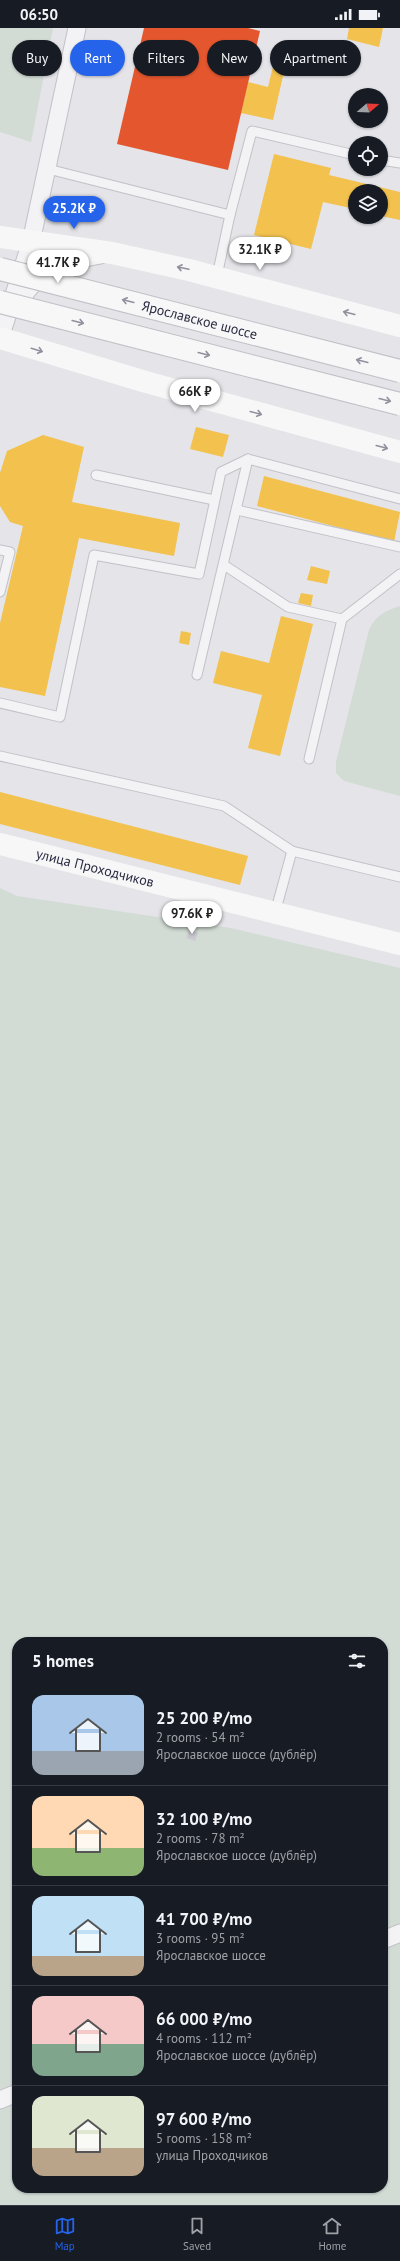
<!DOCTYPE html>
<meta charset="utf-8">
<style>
:root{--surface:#171b24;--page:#242831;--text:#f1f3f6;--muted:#9ea1a6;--line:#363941;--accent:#2563eb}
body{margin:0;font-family:"PT Sans",sans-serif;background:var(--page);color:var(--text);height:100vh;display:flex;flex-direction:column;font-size:15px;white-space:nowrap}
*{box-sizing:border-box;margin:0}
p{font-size:13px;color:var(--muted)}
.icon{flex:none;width:22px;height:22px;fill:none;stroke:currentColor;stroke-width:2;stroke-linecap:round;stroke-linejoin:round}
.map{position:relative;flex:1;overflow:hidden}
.sheet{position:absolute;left:12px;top:1609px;width:376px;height:556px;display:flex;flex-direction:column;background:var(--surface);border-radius:16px;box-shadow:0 1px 3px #0004}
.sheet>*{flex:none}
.banner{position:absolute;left:12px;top:12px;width:376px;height:36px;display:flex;gap:8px}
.needle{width:26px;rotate:71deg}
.tools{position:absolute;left:348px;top:60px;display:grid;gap:8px}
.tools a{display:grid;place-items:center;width:40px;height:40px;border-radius:50%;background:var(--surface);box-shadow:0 1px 3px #0004;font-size:20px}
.price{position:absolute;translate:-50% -34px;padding:0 9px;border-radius:14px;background:#fff;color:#222;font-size:13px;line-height:26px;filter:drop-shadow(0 1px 2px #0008)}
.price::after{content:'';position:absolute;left:50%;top:24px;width:12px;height:9px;margin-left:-6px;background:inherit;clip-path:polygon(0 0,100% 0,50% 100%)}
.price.selected{background:var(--accent);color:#fff}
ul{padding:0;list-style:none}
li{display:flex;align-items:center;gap:12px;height:100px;padding:0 20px}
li+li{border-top:1px solid var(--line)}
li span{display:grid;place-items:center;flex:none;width:112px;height:80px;border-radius:12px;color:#555}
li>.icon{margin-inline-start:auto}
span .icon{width:48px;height:48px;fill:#fffc;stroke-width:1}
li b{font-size:17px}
h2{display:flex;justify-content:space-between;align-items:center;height:48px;padding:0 20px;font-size:17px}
.chip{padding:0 14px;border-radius:18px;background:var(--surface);box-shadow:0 1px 3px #0004;font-size:14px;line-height:36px}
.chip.selected{background:var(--accent);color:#fff}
.status{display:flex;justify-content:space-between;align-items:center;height:28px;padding:0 20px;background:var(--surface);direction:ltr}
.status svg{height:11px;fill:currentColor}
.tab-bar{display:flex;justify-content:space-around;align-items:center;height:56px;border-top:1px solid var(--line);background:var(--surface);font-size:11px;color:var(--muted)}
.tab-bar a{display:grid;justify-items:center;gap:2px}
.tab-bar .selected{color:var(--accent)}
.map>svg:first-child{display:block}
.green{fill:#d2dcd5;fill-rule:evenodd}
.homes{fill:#f2c14e}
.shops{fill:#e4572e}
.building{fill:#cbcbd1}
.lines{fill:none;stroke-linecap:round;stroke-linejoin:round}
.lane-casing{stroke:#c1c1c7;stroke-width:11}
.street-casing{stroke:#c1c1c7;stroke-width:19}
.lane{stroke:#f3f3f6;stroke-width:9}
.street{stroke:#f3f3f6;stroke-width:17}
.secondary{stroke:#f7f7f7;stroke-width:22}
.primary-bridge-casing{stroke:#c0c1c7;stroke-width:24;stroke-linecap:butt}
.primary-bridge{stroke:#f7f7f7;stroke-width:22}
.oneway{stroke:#90919d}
.labels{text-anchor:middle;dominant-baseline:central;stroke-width:4;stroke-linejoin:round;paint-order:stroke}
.street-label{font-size:14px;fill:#2a2b43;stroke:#f2f3f8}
</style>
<div class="status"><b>06:50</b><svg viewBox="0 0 49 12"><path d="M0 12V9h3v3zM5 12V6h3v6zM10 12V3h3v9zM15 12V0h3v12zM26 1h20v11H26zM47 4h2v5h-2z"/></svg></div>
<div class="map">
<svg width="400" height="2177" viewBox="0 0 400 2177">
<rect width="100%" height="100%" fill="#e4e4e9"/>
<g class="green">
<path d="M0,0H53L31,114L0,104Z"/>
<path d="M400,578V768L344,753L336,745V734L369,602C376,587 385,583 400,578Z"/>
<path d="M0,860L17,868L231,900L400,940V2177H0ZM17,1614H383V2160H17Z"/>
</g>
<g class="homes">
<path d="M349,0H383L379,19L347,11Z"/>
<path d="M279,14L290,17L273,92L241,85L248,54L268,59Z"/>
<path d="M274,126L331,140L329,147L400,164V192L381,188V163H355V181L323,174L311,221L254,207Z"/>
<path d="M196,399L229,407L223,429L190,421Z"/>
<path d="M43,407L84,419L72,474L180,495L174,528L79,510L45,668L0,659V595L23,498L10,494L0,478V445L7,423Z"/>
<path d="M264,448L400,484L394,514L257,478Z"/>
<path d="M311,538L330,543L327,556L307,552Z"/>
<path d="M301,565L313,567L311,578L298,575Z"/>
<path d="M281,588L313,596L280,728L248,720L262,667L213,655L221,623L269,635Z"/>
<path d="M181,603L191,605L189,617L179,615Z"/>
<path d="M0,764L248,828L240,857L0,796Z"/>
</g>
<path class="shops" d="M144,0H248L260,3L228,142L117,116Z"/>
<path class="building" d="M189,902L198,905L195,913L187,910Z"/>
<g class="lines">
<g class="lane-casing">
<g id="lane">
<path d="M381,132L400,135"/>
<path d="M48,141L230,187L217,248"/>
<path d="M230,187L252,103L355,127"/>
<path d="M96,447L214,472"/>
<path d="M237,482L400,519"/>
<path d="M0,522L10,524L0,564"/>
<path d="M224,537L288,579L342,591"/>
<path d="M197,647L248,431"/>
<path d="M0,675L60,689L94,527L199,546L221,444L248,431L400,471"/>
<path d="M0,728L224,778L292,823L400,849"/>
<path d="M309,731L342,591L400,546"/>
<path d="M275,885L292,823"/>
</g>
</g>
<g class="street-casing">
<g id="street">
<path d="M15,280C21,271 28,260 36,253C55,238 78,231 101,227"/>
<path d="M0,310L31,214L77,0"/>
<path d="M383,1912L400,1905"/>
<path d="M0,2072L17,2065"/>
</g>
</g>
<use href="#lane" class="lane"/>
<use href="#street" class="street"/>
<g class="secondary">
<path d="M0,209L112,225L189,242L400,298"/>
<path d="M0,310L146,354L400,424"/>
<path id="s1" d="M0,816L400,916"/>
</g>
<g class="primary-bridge-casing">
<g id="primary-bridge">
<path id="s2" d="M0,241L400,343"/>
<path d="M0,274L400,376"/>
</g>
</g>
<use href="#primary-bridge" class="primary-bridge"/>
</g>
<defs><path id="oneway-shaft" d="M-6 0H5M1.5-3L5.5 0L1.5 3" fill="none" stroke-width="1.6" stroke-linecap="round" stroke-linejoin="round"/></defs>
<g class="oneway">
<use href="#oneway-shaft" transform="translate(183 240) rotate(-168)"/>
<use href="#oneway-shaft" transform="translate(128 273) rotate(-166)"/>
<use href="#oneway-shaft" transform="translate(349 285) rotate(-166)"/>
<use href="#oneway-shaft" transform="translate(78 294) rotate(14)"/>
<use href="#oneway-shaft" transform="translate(37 322) rotate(17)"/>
<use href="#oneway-shaft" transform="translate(204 326) rotate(14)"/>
<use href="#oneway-shaft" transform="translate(362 333) rotate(-166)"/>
<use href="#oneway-shaft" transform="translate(385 372) rotate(14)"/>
<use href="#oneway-shaft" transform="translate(256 385) rotate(15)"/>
<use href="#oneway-shaft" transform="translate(382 419) rotate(15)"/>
</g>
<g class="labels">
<g class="street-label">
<text stroke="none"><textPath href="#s2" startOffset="206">Ярославское шоссе</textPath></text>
<text stroke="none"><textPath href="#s1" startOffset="98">улица Проходчиков</textPath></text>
</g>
</g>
</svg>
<div class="tools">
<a><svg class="needle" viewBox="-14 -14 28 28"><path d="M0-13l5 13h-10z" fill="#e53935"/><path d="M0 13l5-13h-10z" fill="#9ea1a6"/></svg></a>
<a><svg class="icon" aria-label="locate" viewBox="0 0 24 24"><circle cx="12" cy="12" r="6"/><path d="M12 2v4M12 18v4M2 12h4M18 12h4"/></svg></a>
<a><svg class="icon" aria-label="layers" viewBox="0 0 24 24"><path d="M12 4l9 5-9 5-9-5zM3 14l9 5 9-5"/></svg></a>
</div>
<b class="price selected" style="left:74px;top:202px">25.2K ₽</b>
<b class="price" style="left:260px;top:243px">32.1K ₽</b>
<b class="price" style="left:58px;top:256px">41.7K ₽</b>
<b class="price" style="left:195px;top:385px">66K ₽</b>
<b class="price" style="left:192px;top:907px">97.6K ₽</b>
<div class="banner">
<a class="chip">Buy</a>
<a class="chip selected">Rent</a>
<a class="chip">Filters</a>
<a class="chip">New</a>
<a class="chip">Apartment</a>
</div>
<section class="sheet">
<h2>5 homes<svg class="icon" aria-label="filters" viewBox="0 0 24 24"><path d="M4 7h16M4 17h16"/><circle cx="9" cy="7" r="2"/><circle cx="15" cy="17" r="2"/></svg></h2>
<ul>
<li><span style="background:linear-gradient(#a9c7e8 70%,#9aa5b1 0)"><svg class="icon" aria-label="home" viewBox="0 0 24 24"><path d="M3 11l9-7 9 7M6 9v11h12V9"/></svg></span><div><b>25 200 ₽/mo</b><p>2 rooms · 54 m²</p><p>Ярославское шоссе (дублёр)</p></div></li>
<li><span style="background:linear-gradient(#ffd9b3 65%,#8fb573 0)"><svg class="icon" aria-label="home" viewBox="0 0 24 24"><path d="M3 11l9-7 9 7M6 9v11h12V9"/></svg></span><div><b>32 100 ₽/mo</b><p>2 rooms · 78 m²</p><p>Ярославское шоссе (дублёр)</p></div></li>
<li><span style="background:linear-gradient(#bfe0f5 75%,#b9a48a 0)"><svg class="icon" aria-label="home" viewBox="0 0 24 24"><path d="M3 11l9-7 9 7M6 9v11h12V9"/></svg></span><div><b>41 700 ₽/mo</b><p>3 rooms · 95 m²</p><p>Ярославское шоссе</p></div></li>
<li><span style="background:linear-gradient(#f6c9c9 60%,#7fa58c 0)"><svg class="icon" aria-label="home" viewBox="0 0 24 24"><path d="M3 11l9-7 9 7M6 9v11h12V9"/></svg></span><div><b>66 000 ₽/mo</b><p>4 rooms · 112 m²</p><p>Ярославское шоссе (дублёр)</p></div></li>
<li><span style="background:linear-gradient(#dfe7d0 65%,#b9a48a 0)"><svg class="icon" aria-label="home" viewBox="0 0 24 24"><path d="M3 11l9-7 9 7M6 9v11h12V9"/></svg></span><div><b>97 600 ₽/mo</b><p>5 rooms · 158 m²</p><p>улица Проходчиков</p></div></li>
</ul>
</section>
</div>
<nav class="tab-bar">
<a class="selected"><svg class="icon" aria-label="map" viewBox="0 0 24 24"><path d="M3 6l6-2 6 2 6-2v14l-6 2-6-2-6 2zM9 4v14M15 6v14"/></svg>Map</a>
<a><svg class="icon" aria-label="saved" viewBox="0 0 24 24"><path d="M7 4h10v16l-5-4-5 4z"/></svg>Saved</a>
<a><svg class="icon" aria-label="home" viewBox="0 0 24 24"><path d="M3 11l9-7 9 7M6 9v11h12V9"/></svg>Home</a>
</nav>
